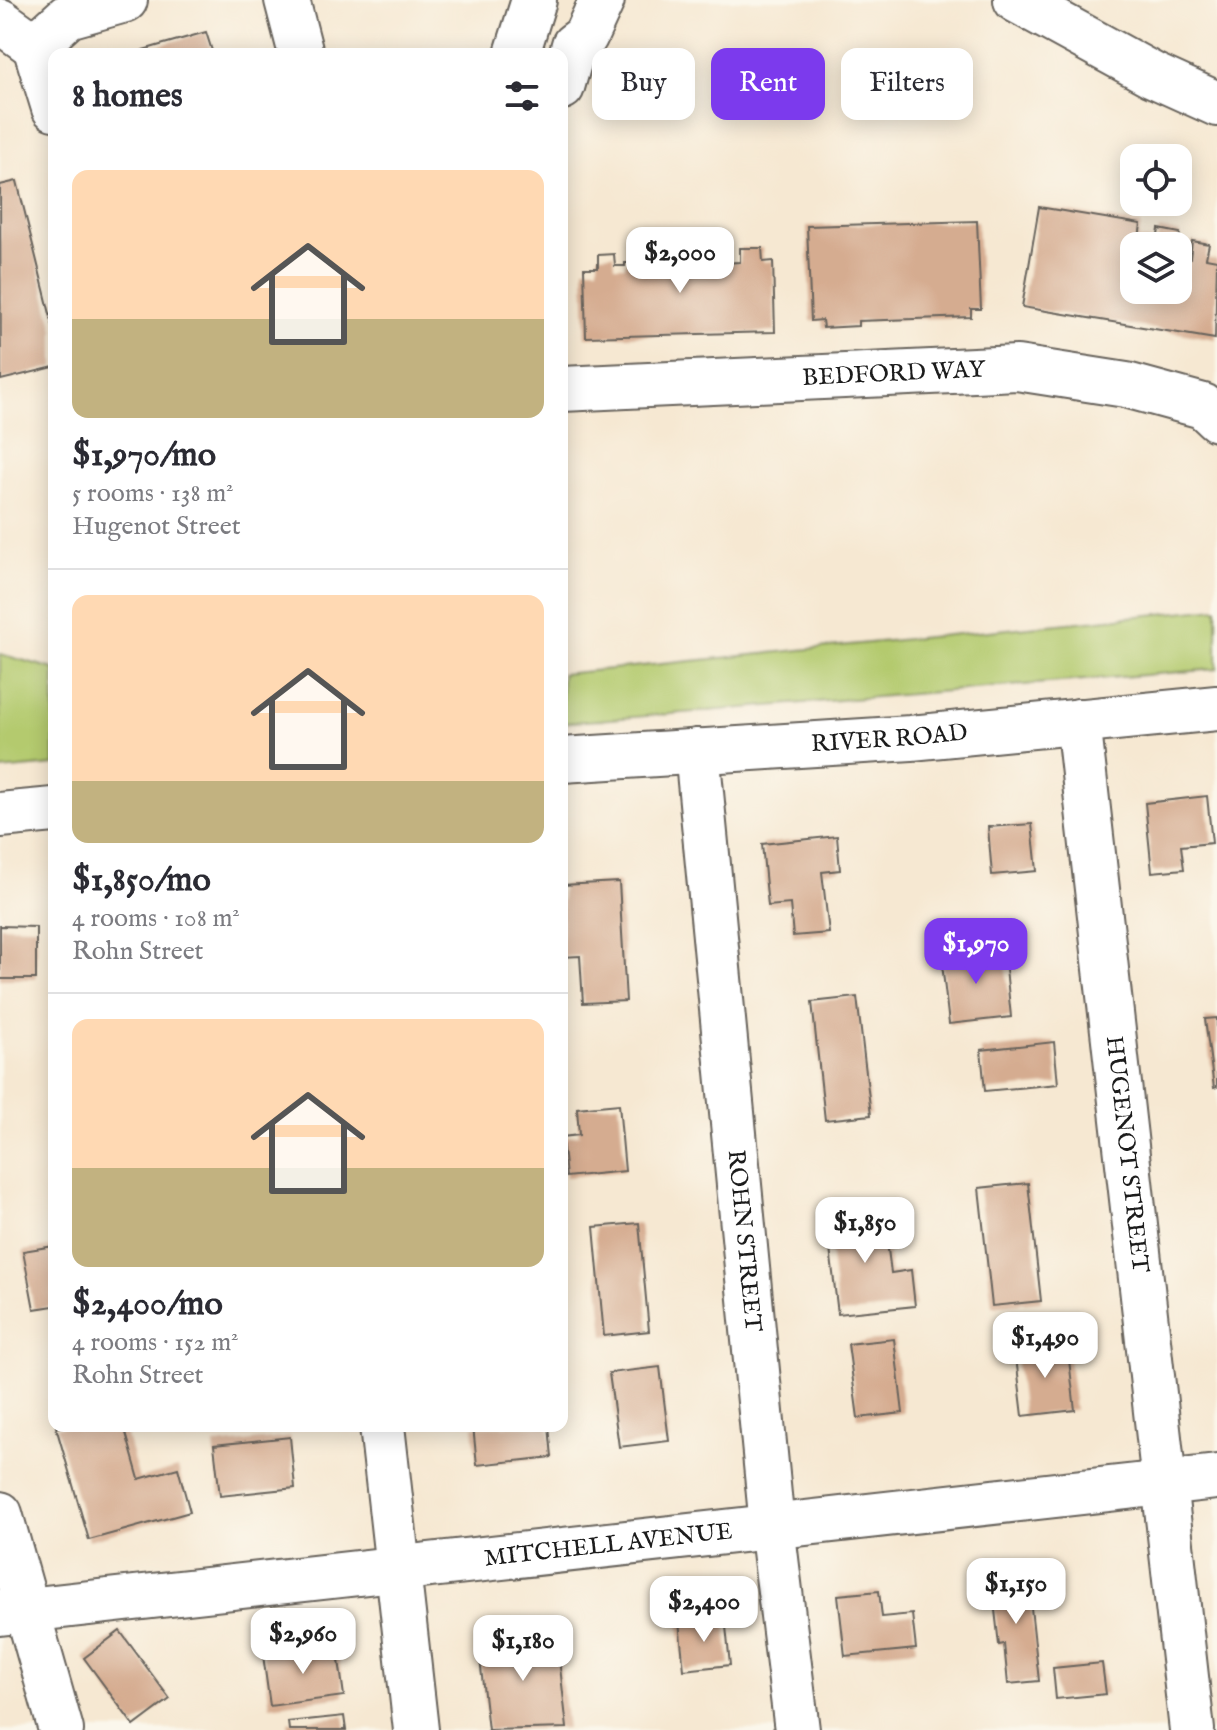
<!DOCTYPE html>
<meta charset="utf-8">
<style>
:root{--surface:#fff;--page:#f2f2f3;--text:#2b2b33;--muted:#7c7c81;--line:#e1e1e2;--accent:#7c3aed}
body{margin:0;font-family:"IM FELL English",serif;background:var(--page);color:var(--text);height:100vh;display:flex;flex-direction:column;font-size:30px;white-space:nowrap}
*{box-sizing:border-box;margin:0}
p{font-size:26px;color:var(--muted)}
.icon{flex:none;width:44px;height:44px;fill:none;stroke:currentColor;stroke-width:2;stroke-linecap:round;stroke-linejoin:round}
.map{position:relative;flex:1;overflow:hidden}
.side{position:absolute;left:48px;top:48px;width:520px;height:1384px;display:flex;flex-direction:column;background:var(--surface);border-radius:16px;box-shadow:0 4px 20px #0003}
.side>*{flex:none}
.top-card{position:absolute;left:592px;top:48px;width:504px;height:72px;display:flex;gap:16px}
.controls{position:absolute;left:1120px;top:144px;display:grid;gap:16px}
.controls a{display:grid;place-items:center;width:72px;height:72px;border-radius:16px;background:var(--surface);box-shadow:0 4px 20px #0003;font-size:40px}
.price{position:absolute;translate:-50% -68px;padding:0 18px;border-radius:16px;background:#fff;color:#222;font-size:26px;line-height:52px;filter:drop-shadow(0 2px 4px #0008)}
.price::after{content:'';position:absolute;left:50%;top:48px;width:24px;height:18px;margin-left:-12px;background:inherit;clip-path:polygon(0 0,100% 0,50% 100%)}
.price.on{background:var(--accent);color:#fff}
ul{padding:0;list-style:none}
li{display:grid;align-content:center;gap:16px;height:424px;padding:0 24px}
li+li{border-top:2px solid var(--line)}
li span{display:grid;place-items:center;height:248px;border-radius:16px;color:#555}
li>.icon{margin-inline-start:auto}
span .icon{width:144px;height:144px;fill:#fffc;stroke-width:1}
li b{font-size:34px}
h2{display:flex;justify-content:space-between;align-items:center;height:96px;padding:0 24px;font-size:34px}
.tag{padding:0 28px;border-radius:16px;background:var(--surface);box-shadow:0 4px 20px #0003;font-size:28px;line-height:72px}
.tag.on{background:var(--accent);color:#fff}
.map>svg:first-child{display:block}
.green{fill:#b4ca6e;stroke:#687345;stroke-width:2}
.building{fill:#d5ac90}
.lines{fill:none;stroke-linecap:round;stroke-linejoin:round}
.minor-casing{stroke:#68635c;stroke-width:48}
.minor{stroke:#fff;stroke-width:44}
.labels{text-anchor:middle;dominant-baseline:central;stroke-width:6;stroke-linejoin:round;paint-order:stroke}
.street-label{font-size:24px;fill:#1c1c1c;stroke:#fbf7ec}
</style>
<div class="map">
<svg width="1217" height="1730" viewBox="0 0 1217 1730">
<rect width="100%" height="100%" fill="#fbf7ec"/>
<filter id="ink" filterUnits="userSpaceOnUse"><feTurbulence type="fractalNoise" baseFrequency=".0125" numOctaves="2"/><feDisplacementMap in="SourceGraphic" scale="16" xChannelSelector="R" yChannelSelector="G"/><feConvolveMatrix kernelMatrix="1 2 1 2 8 2 1 2 1" color-interpolation-filters="sRGB"/></filter>
<filter id="wash" filterUnits="userSpaceOnUse"><feTurbulence type="fractalNoise" baseFrequency=".006" numOctaves="4" result="noise"/><feDisplacementMap in="SourceGraphic" scale="32" xChannelSelector="R" yChannelSelector="G"/><feGaussianBlur stdDeviation="1.8" result="paint"/><feColorMatrix in="noise" values="0 0 0 0 0 0 0 0 0 0 0 0 0 0 0 0 0 1.4 0 .05"/><feComposite in="paint" operator="in"/></filter>
<g filter="url(#wash)">
<rect width="100%" height="100%" fill="#f6e8d2"/>
<g class="green">
<path d="M1217,608V669L562,723V674Z"/>
<path d="M0,654L54,669V765L0,770Z"/>
</g>
<g id="blocks">
<g class="building">
<path d="M206,32L213,54H144L143,50Z"/>
<path d="M17,181L54,330V367L1,380L0,185Z"/>
<path d="M1039,207L1141,224L1139,239L1157,242L1159,229L1180,233L1178,246H1134V290H1178V256L1190,258L1192,241L1209,244L1206,258L1217,260L1215,339L1022,307Z"/>
<path d="M977,221L981,309H971V317L858,321V326L823,328L822,320L811,321L807,226Z"/>
<path d="M688,248V262H696V265H704V251L722,250L723,263L740,262V248H762L763,262L773,261L775,332L586,337L584,268H598V255L614,254L615,266H625V263H631L630,249H649L650,262L670,261V249Z"/>
<path d="M1207,796L1212,843L1181,846L1184,869L1152,872L1145,803Z"/>
<path d="M1032,824L1037,871L992,875L988,827Z"/>
<path d="M837,836L840,870L822,872L829,933L793,936L790,904L768,906L762,844Z"/>
<path d="M619,882L626,1001L583,1003L580,956L562,957V885Z"/>
<path d="M0,926L36,927V979H0Z"/>
<path d="M1004,949L1011,1017L949,1024L941,955Z"/>
<path d="M857,997L871,1115L825,1120L812,1002Z"/>
<path d="M1217,1018V1087L1214,1088L1205,1019Z"/>
<path d="M1054,1042L1058,1084L985,1091L981,1050Z"/>
<path d="M619,1104L625,1171L566,1177L562,1137L579,1135L577,1108Z"/>
<path d="M1028,1183L1041,1301L992,1306L979,1188Z"/>
<path d="M883,1210L891,1273L911,1270L915,1306L838,1314L826,1216Z"/>
<path d="M639,1223L649,1331L604,1336L594,1227Z"/>
<path d="M54,1246V1306L34,1309L23,1251Z"/>
<path d="M894,1339L903,1413L858,1418L848,1344Z"/>
<path d="M1067,1343L1075,1410L1023,1416L1015,1349Z"/>
<path d="M660,1367L669,1441L619,1447L609,1373Z"/>
<path d="M124,1426L139,1479L178,1468L190,1512L89,1540L56,1427Z"/>
<path d="M473,1426H549L552,1457L477,1465Z"/>
<path d="M290,1437L295,1488L220,1496L214,1445Z"/>
<path d="M1027,1571L1039,1681L1008,1684L1004,1644L999,1645L991,1575Z"/>
<path d="M879,1591L882,1617L912,1614L916,1649L845,1656L838,1595Z"/>
<path d="M725,1617L730,1665L684,1670L679,1622Z"/>
<path d="M120,1631L170,1699L134,1726L84,1658Z"/>
<path d="M556,1632L567,1728L488,1730L478,1641Z"/>
<path d="M337,1646L344,1696L270,1706L263,1655Z"/>
<path d="M1102,1663L1106,1694L1056,1699L1053,1668Z"/>
<path d="M344,1716L346,1730H289L288,1722Z"/>
</g>
</g>
</g>
<g filter="url(#ink)">
<use href="#blocks" fill-opacity="0" stroke="#68635c" stroke-width="2"/>
<g class="lines">
<g class="minor-casing">
<g id="minor">
<path d="M287,0L301,54"/>
<path d="M1016,0L1153,75L1217,104"/>
<path d="M0,21L35,46"/>
<path d="M35,46L68,16L125,0"/>
<path d="M35,46L54,108"/>
<path d="M517,54L534,0"/>
<path d="M562,87L574,45L585,37L602,0"/>
<path id="s1" d="M562,389L1017,368L1126,385L1203,406L1217,419"/>
<path id="s2" d="M1078,721L1192,1730"/>
<path id="s3" d="M697,751L772,1526L797,1730"/>
<path id="s4" d="M562,760L911,738L1217,708"/>
<path d="M0,815L54,810"/>
<path d="M382,1426L416,1730"/>
<path d="M0,1514L61,1730"/>
<path id="s5" d="M0,1613L1217,1477"/>
</g>
</g>
<use href="#minor" class="minor"/>
</g>
</g>
<g class="labels">
<g class="street-label">
<text stroke="none"><textPath href="#s1" startOffset="332">BEDFORD WAY</textPath></text>
<text stroke="none"><textPath href="#s4" startOffset="328">RIVER ROAD</textPath></text>
<text stroke="none"><textPath href="#s2" startOffset="436">HUGENOT STREET</textPath></text>
<text stroke="none"><textPath href="#s3" startOffset="492">ROHN STREET</textPath></text>
<text stroke="none"><textPath href="#s5" startOffset="612">MITCHELL AVENUE</textPath></text>
</g>
</g>
</svg>
<div class="controls">
<a><svg class="icon" aria-label="locate" viewBox="0 0 24 24"><circle cx="12" cy="12" r="6"/><path d="M12 2v4M12 18v4M2 12h4M18 12h4"/></svg></a>
<a><svg class="icon" aria-label="layers" viewBox="0 0 24 24"><path d="M12 4l9 5-9 5-9-5zM3 14l9 5 9-5"/></svg></a>
</div>
<b class="price" style="left:680px;top:295px">$2,000</b>
<b class="price on" style="left:976px;top:986px">$1,970</b>
<b class="price" style="left:865px;top:1265px">$1,850</b>
<b class="price" style="left:1045px;top:1380px">$1,490</b>
<b class="price" style="left:1016px;top:1626px">$1,150</b>
<b class="price" style="left:704px;top:1644px">$2,400</b>
<b class="price" style="left:303px;top:1676px">$2,960</b>
<b class="price" style="left:523px;top:1683px">$1,180</b>
<div class="top-card">
<a class="tag">Buy</a>
<a class="tag on">Rent</a>
<a class="tag">Filters</a>
</div>
<section class="side">
<h2>8 homes<svg class="icon" aria-label="filters" viewBox="0 0 24 24"><path d="M4 7h16M4 17h16"/><circle cx="9" cy="7" r="2"/><circle cx="15" cy="17" r="2"/></svg></h2>
<ul>
<li><span style="background:linear-gradient(#ffd9b3 60%,#c2b280 0)"><svg class="icon" aria-label="home" viewBox="0 0 24 24"><path d="M3 11l9-7 9 7M6 9v11h12V9"/></svg></span><div><b>$1,970/mo</b><p>5 rooms · 138 m²</p><p>Hugenot Street</p></div></li>
<li><span style="background:linear-gradient(#ffd9b3 75%,#c2b280 0)"><svg class="icon" aria-label="home" viewBox="0 0 24 24"><path d="M3 11l9-7 9 7M6 9v11h12V9"/></svg></span><div><b>$1,850/mo</b><p>4 rooms · 108 m²</p><p>Rohn Street</p></div></li>
<li><span style="background:linear-gradient(#ffd9b3 60%,#c2b280 0)"><svg class="icon" aria-label="home" viewBox="0 0 24 24"><path d="M3 11l9-7 9 7M6 9v11h12V9"/></svg></span><div><b>$2,400/mo</b><p>4 rooms · 152 m²</p><p>Rohn Street</p></div></li>
</ul>
</section>
</div>
